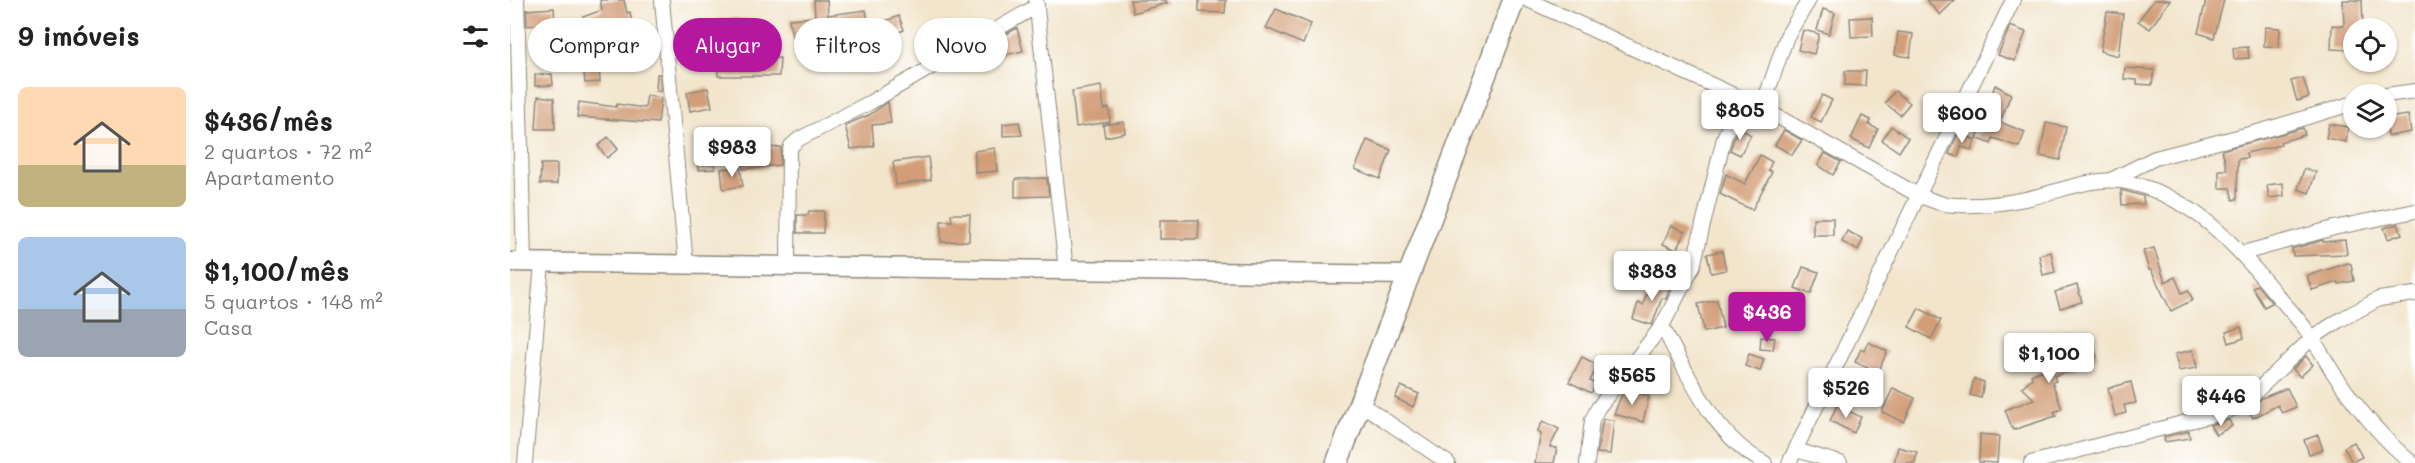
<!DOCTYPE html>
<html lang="pt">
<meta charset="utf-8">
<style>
:root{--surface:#fff;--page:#f6f6f6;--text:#222;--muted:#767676;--accent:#b5179e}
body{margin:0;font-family:Mali,sans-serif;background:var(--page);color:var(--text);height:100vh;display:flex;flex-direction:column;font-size:22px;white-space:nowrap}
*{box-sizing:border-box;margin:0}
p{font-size:20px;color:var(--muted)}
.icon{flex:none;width:33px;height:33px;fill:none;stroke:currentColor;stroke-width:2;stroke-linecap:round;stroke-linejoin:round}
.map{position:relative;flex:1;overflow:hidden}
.side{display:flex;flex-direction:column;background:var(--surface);width:510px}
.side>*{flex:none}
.hud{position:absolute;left:18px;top:18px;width:570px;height:54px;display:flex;gap:12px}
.tools{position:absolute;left:1833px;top:18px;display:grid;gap:12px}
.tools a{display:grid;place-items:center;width:54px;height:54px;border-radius:50%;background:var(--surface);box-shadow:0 2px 4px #0004;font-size:30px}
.price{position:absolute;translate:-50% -51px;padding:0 14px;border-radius:6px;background:#fff;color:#222;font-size:20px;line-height:39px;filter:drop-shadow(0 2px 3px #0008)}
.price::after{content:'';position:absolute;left:50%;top:36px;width:18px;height:14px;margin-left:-9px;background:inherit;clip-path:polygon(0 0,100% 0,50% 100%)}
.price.active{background:var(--accent);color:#fff}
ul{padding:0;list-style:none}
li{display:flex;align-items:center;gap:18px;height:150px;padding:0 18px}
li span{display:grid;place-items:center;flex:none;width:168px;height:120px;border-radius:9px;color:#555}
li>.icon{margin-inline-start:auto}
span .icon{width:72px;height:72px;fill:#fffc;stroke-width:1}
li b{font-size:26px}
h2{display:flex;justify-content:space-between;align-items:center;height:72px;padding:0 18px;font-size:26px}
.chip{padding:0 21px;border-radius:27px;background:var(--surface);box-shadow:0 2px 4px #0004;font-size:21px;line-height:54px}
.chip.active{background:var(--accent);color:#fff}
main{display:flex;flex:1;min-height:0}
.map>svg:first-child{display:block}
.building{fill:#d29d77}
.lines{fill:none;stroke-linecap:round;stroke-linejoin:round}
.street-casing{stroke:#8e887c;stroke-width:16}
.secondary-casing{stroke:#8e887c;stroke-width:21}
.primary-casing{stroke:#8e887c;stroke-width:24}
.street{stroke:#fff;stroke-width:14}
.secondary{stroke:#fff;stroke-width:18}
.primary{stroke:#fff;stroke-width:21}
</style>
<main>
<section class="side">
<h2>9 imóveis<svg class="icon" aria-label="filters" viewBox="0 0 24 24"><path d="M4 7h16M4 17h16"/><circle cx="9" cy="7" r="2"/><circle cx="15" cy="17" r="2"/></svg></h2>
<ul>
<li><span style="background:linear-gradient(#ffd9b3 65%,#c2b280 0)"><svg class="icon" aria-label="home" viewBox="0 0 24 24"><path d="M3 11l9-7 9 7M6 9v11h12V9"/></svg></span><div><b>$436/mês</b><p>2 quartos · 72 m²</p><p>Apartamento</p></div></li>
<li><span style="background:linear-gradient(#a9c7e8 60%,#9aa5b1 0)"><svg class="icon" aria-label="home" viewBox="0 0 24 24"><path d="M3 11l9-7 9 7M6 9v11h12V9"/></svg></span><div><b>$1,100/mês</b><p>5 quartos · 148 m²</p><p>Casa</p></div></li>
</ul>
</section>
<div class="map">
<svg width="1905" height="463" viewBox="0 0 1905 463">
<rect width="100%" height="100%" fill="#fff"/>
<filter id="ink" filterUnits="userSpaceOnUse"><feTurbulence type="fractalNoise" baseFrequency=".0167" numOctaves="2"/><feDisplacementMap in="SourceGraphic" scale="12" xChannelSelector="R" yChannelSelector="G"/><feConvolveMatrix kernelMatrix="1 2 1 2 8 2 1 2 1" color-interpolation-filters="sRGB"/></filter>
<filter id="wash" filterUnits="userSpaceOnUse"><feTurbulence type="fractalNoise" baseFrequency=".008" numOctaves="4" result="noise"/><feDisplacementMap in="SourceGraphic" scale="24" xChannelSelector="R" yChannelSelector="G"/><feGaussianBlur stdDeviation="1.35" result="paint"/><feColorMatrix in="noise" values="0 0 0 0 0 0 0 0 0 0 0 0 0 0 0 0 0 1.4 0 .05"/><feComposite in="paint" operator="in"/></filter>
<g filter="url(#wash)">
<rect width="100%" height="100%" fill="#f2e5cc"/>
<g id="blocks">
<g class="building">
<path d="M90,0H114L117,13L120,12L126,45L88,52L90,82L75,83L73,63L69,64L67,41H75L73,17L92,10Z"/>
<path d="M304,0H317L318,15L356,10L359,27L389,16L394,30L381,35L358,50L343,28L282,37L279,19L305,17Z"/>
<path d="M620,0H656L657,3L623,13Z"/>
<path d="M689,0H716L715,13L689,12Z"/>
<path d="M1416,0H1445L1430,15Z"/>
<path d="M1644,0H1660L1640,29L1628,21Z"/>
<path d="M1696,0H1714L1704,38L1688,33Z"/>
<path d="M1833,0H1852L1853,28H1844L1841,50L1821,49L1822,25L1834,26Z"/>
<path d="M44,8L45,23L17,26L16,10Z"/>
<path d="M766,9L801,24L793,44L756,28Z"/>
<path d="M1313,9L1325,13L1319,34L1307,30Z"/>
<path d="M1597,12L1613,14L1608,56L1590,51Z"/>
<path d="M1362,17L1363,36L1341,37L1340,18Z"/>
<path d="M240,19L241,44L208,50V20Z"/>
<path d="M1500,26L1516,32L1505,61L1488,55Z"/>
<path d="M1755,27L1770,28L1769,47L1754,46Z"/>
<path d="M507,28L513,51L477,59L473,47Z"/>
<path d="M1293,30L1309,34L1304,54L1288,50Z"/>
<path d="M1388,32L1403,34L1400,57L1385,55Z"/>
<path d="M1738,47L1739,58L1724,59L1723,48Z"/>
<path d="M270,58L269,76H208V61Z"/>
<path d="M1615,68L1644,70L1642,85L1627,84V80L1614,79Z"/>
<path d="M1335,71H1356L1355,86L1335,85Z"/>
<path d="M42,74L43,85L25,86V75Z"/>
<path d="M147,74H150L151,91H146Z"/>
<path d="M1793,78L1799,97L1787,101L1781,81Z"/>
<path d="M1485,85L1501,94L1490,122L1515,132L1509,147L1483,138L1481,144L1467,138Z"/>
<path d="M591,86L594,109L599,108L600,122L566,127L562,91Z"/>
<path d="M198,88L202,107L180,111L177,92Z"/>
<path d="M1385,91L1400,103L1390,115L1375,103Z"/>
<path d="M137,95L151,98L148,123L67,117L69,102L106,107L107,104L135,108Z"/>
<path d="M1312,95L1322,100L1311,122L1301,117Z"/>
<path d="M28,96L44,98L45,129H26Z"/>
<path d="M378,102L381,123L362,125L364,146L341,149L335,125L359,115Z"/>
<path d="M1898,115L1901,132L1878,136L1876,118Z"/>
<path d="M1352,116L1361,120L1359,125L1368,129L1359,148L1341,139Z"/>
<path d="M509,122L512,135L493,136V124Z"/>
<path d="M614,122L615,133L595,137L593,125Z"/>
<path d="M1536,123L1556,127L1550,160L1530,156Z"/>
<path d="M1819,124L1838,127L1836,142L1816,138Z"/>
<path d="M1381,126L1398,138L1389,152L1372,140Z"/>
<path d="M1228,127L1241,135L1230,155L1220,150Z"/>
<path d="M1793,128L1795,135L1770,142L1771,145L1736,153L1737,158L1728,159L1727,199L1723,200L1720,188H1709V170H1717L1712,150Z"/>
<path d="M1274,130L1292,140L1282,155L1265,145Z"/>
<path d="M1449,132L1465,140L1462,150L1451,147L1448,157L1439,154Z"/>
<path d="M98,137L108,149L97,158L88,146Z"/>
<path d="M857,140L881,150L870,179L845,169Z"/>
<path d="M271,147L270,165L233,169L229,150Z"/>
<path d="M485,148L487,171L465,173V151Z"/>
<path d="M187,152H204L205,169L188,170Z"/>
<path d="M1315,153L1331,162L1323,175L1308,165Z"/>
<path d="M1250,155L1262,162L1258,170L1262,172L1242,210L1210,194L1216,174L1235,184Z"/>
<path d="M418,157L421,180L386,185L383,162Z"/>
<path d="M31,164H47V184H30Z"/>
<path d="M230,167L233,186L213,189L211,169Z"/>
<path d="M1794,169L1806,172L1799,193L1788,189Z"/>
<path d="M537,178L539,196L505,197V179Z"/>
<path d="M1773,183L1774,196L1759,198L1757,185Z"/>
<path d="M1611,190L1633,196L1634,204L1612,205Z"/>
<path d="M299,211H314L313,233H287V215H298Z"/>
<path d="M441,214H460L459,241L431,242V221H442Z"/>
<rect x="1303" y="218" width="20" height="17"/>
<path d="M650,220H689L688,239H650Z"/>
<path d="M1888,224L1892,234L1878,239L1874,228Z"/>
<path d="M1161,225L1175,232L1166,250L1153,244Z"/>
<path d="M1337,231L1353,239L1348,250L1332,242Z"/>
<path d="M1813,240V242L1835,240L1837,254L1783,256L1782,249Z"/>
<path d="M1644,248L1655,282L1665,277L1672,293L1678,290L1683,300L1661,311L1641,270H1639L1633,251Z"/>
<path d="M1212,251L1216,270L1201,273L1197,254Z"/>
<path d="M1541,252L1545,272L1533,275L1529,255Z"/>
<path d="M1838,263L1841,264L1844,281L1829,284L1828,282L1802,290L1797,276Z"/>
<path d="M1293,267L1309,272L1301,294L1285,288Z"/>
<path d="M1141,278L1161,285L1156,299L1152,298L1142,325L1123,319L1128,303L1133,305Z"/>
<path d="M1567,285L1572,302L1550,308L1545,292Z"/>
<path d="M1747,285L1762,303L1754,307L1742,287Z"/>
<path d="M1235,294L1250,295L1248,321L1233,320Z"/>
<path d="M1207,300L1213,328L1194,332L1188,304Z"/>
<path d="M1409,308L1431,320L1421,339L1399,327Z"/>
<path d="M1731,327L1734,338L1719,343L1716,332Z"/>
<path d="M1557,333L1562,348L1583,343L1587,357L1565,363L1567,369L1544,376L1546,381L1542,382L1552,409L1544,412L1546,416L1503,430L1495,410L1524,399L1512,387L1522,378L1521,375L1548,364L1540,339Z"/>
<path d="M1251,337L1265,338L1263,350L1250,349Z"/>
<path d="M1358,342L1377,351L1368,373L1345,362L1351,349L1354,351Z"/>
<path d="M1504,342L1521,349L1516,360L1500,353Z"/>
<path d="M1683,350L1687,368L1669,371L1665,354Z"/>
<path d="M1239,354L1254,359L1250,371L1235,366Z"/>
<path d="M1796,356L1803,365L1790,377L1783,369Z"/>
<path d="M1072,357L1088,365L1080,381L1086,383L1081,393L1059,382Z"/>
<path d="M1464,379L1474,382L1471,398L1460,395Z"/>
<path d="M1621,382L1626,403L1614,405L1616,413L1605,416L1598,388Z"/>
<path d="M891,386L909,394L903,407L885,398Z"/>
<path d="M1383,388L1405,398L1394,422L1372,412Z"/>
<path d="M1777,388L1786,407L1772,413L1768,405L1743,418L1739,411L1752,398Z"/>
<path d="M1114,389L1139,396L1133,422L1104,414Z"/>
<path d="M1327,405L1351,417L1344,433L1320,421Z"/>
<path d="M1093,419L1104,420L1100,454L1087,453Z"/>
<path d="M1719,420L1722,426L1706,435L1700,425Z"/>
<path d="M1033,421L1049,429L1040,447L1047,448L1044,463H1025L1031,434L1027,432Z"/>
<path d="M1679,431L1680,438L1655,442L1654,437Z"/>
<path d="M1470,434L1489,436L1487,463L1469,462Z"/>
<path d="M1808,435L1813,450L1799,454L1794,440Z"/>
<path d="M1844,442L1852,457L1842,462L1834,447Z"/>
<path d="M1388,447L1407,452L1405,463H1384Z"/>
</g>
</g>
</g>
<g filter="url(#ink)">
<use href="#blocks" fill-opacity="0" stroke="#8e887c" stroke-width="1.5"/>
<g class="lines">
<g class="street-casing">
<g id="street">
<path d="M7,0L14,262"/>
<path d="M152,0L176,265"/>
<path d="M526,0L556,270"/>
<path d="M1018,0L1252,108L1408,195C1416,198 1425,202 1434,204C1459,207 1490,204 1515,199C1550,192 1586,174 1621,183C1685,199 1726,245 1766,294C1779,309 1793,323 1803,340C1812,352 1818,366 1827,378C1848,409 1874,440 1902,463"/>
<path d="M1876,95L1905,91"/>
<path d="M1252,108L1277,36L1299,0"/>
<path d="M1601,180L1645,158L1755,130L1844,103"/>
<path d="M1733,253L1824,228L1905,211"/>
<path d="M278,266L279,154L281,146L289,139L361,102L527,6"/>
<path d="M1152,326C1178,374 1204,438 1255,463"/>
<path d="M851,404L938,463"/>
<path d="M1286,450L1330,463"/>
<path d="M15,463L32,263"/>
<path d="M1077,463L1082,420L1088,408L1152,326L1183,266L1214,138L1230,98"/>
<path d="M1279,463L1503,0"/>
<path d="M1521,463L1718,411L1733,404L1802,338L1828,321L1869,299L1905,294"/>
</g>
</g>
<g class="secondary-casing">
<path id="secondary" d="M0,262L900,275"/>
</g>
<g class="primary-casing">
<path id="primary" d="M827,463L1004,0"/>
</g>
<use href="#street" class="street"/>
<use href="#secondary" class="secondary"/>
<use href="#primary" class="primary"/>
</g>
</g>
</svg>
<div class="tools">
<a><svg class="icon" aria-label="locate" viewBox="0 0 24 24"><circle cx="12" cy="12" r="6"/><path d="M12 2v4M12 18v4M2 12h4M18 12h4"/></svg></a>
<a><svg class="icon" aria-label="layers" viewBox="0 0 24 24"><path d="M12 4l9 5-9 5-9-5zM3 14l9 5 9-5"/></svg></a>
</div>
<b class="price" style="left:1230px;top:141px">$805</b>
<b class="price" style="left:1452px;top:144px">$600</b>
<b class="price" style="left:222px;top:178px">$983</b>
<b class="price" style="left:1142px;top:302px">$383</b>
<b class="price active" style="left:1257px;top:343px">$436</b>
<b class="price" style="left:1539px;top:384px">$1,100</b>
<b class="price" style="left:1122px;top:406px">$565</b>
<b class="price" style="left:1336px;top:419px">$526</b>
<b class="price" style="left:1711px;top:427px">$446</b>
<div class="hud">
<a class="chip">Comprar</a>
<a class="chip active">Alugar</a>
<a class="chip">Filtros</a>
<a class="chip">Novo</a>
</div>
</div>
</main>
